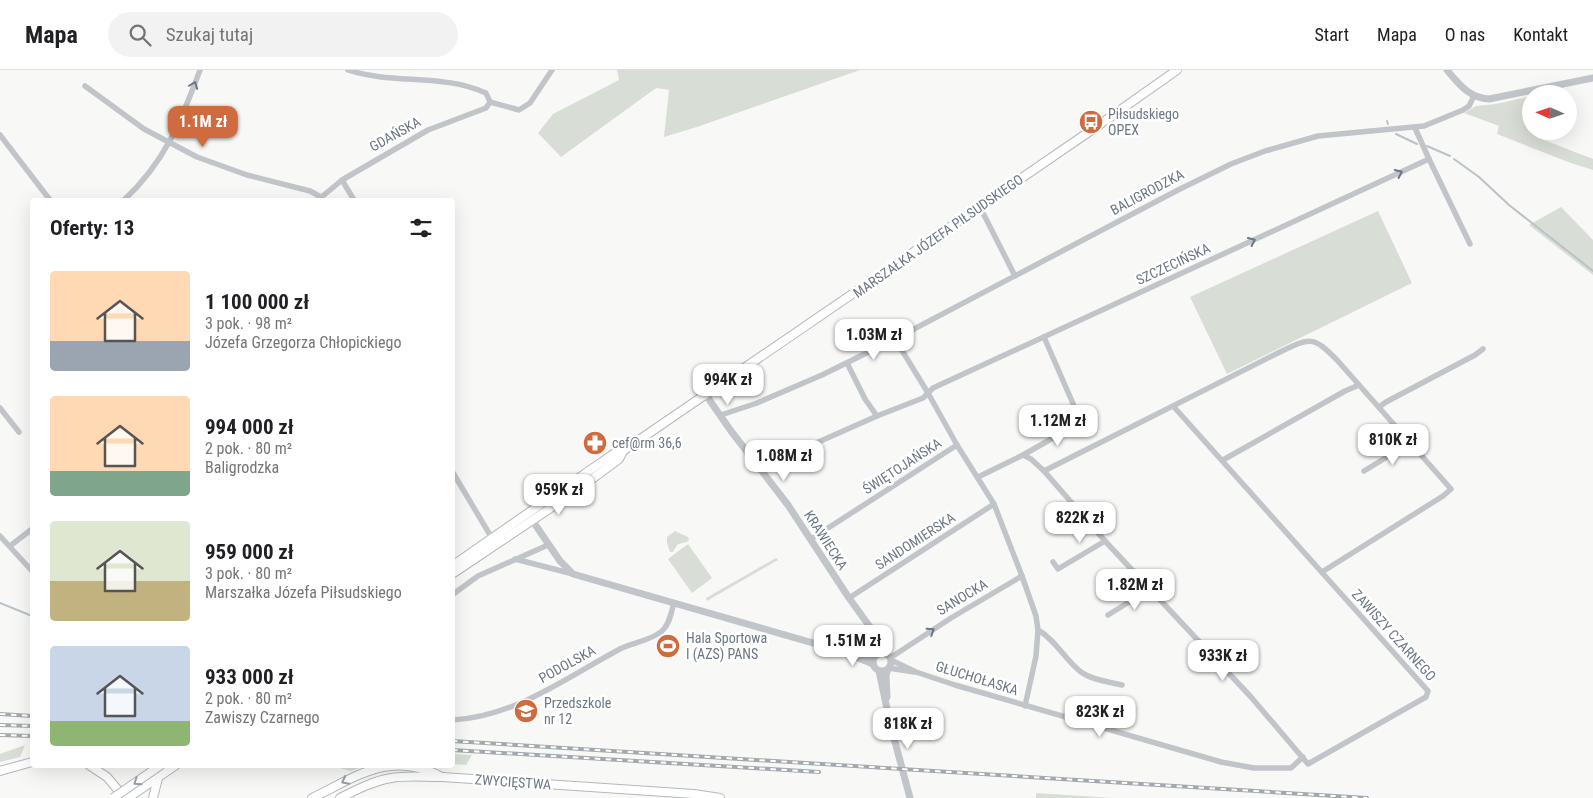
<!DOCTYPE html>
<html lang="pl">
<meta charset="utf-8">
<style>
:root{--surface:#fff;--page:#f2f2f2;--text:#202124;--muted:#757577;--line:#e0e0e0;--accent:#d06b3f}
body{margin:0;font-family:"Roboto Condensed",sans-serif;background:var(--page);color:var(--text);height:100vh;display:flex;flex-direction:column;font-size:19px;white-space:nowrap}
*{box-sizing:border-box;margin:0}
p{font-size:16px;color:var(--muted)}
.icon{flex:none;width:28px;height:28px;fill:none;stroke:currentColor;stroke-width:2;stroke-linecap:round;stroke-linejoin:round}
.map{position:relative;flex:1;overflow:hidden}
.sheet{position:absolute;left:30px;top:128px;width:425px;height:570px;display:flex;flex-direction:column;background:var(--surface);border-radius:5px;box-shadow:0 5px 20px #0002}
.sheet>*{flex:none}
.needle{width:32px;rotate:273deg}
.buttons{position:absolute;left:1522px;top:15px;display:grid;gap:10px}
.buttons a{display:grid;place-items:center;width:55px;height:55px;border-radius:50%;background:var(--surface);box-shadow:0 5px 20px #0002;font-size:25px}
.price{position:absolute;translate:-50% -42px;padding:0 11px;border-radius:10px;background:#fff;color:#222;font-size:16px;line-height:32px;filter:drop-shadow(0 1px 2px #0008)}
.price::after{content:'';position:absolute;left:50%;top:30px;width:15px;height:11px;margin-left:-8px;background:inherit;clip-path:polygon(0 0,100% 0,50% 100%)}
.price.active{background:var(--accent);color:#fff}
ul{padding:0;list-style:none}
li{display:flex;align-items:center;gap:15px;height:125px;padding:0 20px}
li span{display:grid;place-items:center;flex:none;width:140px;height:100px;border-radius:5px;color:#555}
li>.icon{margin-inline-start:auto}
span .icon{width:60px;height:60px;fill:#fffc;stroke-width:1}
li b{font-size:21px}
h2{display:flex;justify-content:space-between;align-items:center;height:60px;padding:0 20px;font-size:21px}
header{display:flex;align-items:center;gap:30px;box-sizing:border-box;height:70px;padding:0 25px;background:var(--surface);border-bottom:1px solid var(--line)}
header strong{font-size:24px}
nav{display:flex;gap:28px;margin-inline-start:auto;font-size:18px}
.search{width:350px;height:45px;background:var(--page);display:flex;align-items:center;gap:12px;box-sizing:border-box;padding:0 18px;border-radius:28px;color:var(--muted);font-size:19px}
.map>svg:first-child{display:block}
.green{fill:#d8ddd6}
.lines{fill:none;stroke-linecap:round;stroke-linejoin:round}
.stream{stroke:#b9c2c7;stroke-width:2}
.secondary-casing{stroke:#b3b8bc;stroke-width:10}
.minor{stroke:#c1c4c8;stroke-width:5.5}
.tertiary{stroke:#c1c4c8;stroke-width:7}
.secondary{stroke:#fff;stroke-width:8}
.rail-casing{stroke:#a3a8ad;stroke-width:4}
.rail{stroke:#fff;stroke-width:2;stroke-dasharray:5.5;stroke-linecap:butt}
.secondary-bridge-casing{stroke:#b3b8bc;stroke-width:10;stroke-linecap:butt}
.secondary-bridge{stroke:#fff;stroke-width:8}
.oneway{stroke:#6b7784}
.oneway2{stroke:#97a0a9}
.labels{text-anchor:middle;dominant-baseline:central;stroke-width:5;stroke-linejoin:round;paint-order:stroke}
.poi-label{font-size:14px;fill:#6b7784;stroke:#fff;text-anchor:start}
.street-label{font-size:14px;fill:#6b7784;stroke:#fff}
</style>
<header>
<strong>Mapa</strong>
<div class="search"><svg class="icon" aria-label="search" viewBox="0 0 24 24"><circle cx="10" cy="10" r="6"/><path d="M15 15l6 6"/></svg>Szukaj tutaj</div>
<nav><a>Start</a><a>Mapa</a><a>O nas</a><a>Kontakt</a></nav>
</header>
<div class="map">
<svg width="1593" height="728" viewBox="0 0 1593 728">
<rect width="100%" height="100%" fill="#f8f9f7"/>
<g class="green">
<path d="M617,0H860L697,57L664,67L669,20L656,18L561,87L538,63L553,44L619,10Z"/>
<path d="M1531,26C1531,42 1527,53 1536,67L1593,89V100L1568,92L1497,64L1499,56L1464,43L1476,36L1496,34Z"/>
<path d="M1561,137L1593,170V205L1529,155Z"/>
<path d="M1378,141L1412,213L1227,304L1190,227Z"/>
<path d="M675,461L688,467L689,470L687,472L678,474L673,482H670L667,473V467Z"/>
<path d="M688,474L712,508L692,523L668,489Z"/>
<path d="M776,488L778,490L707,531L706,528Z"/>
<path d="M25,675L20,687L0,692V684Z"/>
<path d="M452,684H453L472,685L466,695L453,694Z"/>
<path d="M329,695H367L351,701Z"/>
<path d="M1036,723L1113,728H1036Z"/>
</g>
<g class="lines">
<g class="stream">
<path d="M1387,51L1388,54"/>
<path d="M1396,64L1417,74"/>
<path d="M1427,76L1450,86"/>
<path d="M1454,89L1479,107L1509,135L1593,201"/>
<path d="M0,533L32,546"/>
</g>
<g class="secondary-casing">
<g id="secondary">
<path d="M452,496L593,398L615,383L623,381L1099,55L1177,0"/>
<path d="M452,504L573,423L619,389L623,381"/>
<path d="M89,695L107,707L124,727"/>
<path d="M0,701L32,692"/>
<path d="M128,728L176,695"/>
<path d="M153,728L158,708"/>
<path d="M312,728C356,707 390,680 440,706"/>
<path d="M340,728C356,720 373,711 391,708C407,705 425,707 442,707L694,724L720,728"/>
</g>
</g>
<g class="minor">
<path d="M348,0C393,15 442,3 486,23L490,32L519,40L530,33L552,0"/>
<path d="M85,16L144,59L197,87L247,105L310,121L321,127"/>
<path d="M0,65L50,130"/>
<path d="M1429,89L1470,174"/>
<path d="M342,110L354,130"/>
<path d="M124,130C165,92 181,51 200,0"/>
<path d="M318,130L342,110L428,60L486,38L490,32"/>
<path d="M980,137L1015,206"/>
<path d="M895,269L928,323L957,375L994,434L1022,506L1036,546L1038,560L1036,586L1025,636"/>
<path d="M847,293L865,329L877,346"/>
<path d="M1379,337L1386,332L1475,285L1483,279"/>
<path d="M0,338L19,362"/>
<path d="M721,345L757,333L822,305L895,269L1178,120L1231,94L1265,81L1318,66L1424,56L1463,40L1469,36L1474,26"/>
<path d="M1023,385L1031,389L1044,401L1105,471L1251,627L1308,694L1426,627L1428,621L1174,337"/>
<path d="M1223,390L1345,321L1359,315"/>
<path d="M760,398L877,346L923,328L933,318L1429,89L1415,58"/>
<path d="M452,401L493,470"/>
<path d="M1044,401L1280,282C1311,267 1313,266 1337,290L1451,419L1443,426L1322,502"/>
<path d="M1364,401L1410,373"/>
<path d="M978,407L1023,385L1081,352L1044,267"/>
<path d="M0,466L32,501"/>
<path d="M811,469L957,375"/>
<path d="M10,476L32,459"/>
<path d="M515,489L573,504"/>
<path d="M1053,492L1058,499L1105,471"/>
<path d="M452,525L478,506L548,475"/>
<path d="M849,528L994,434"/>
<path d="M1108,545L1150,519"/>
<path d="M1038,560C1056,570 1065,590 1081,602C1092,610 1109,612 1122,615"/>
<path d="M890,588L951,548L1022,506"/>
<path d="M891,590L916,602L955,615L1221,692L1254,698H1291L1303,687"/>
<path d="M889,598L914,602"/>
<path d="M452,650C515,647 567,607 620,579C634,572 650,571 662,561C670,554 671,542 674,533"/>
</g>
<g class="tertiary">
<path d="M1447,0C1459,14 1469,28 1489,29L1593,8"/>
<path d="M706,325L731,361L788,435L849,528L870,557L876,561L886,584"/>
<path d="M528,444L560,491L573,504L841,581L873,594"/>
<path d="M873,564L877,580L876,585"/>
<path d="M852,582L875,586"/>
<circle cx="882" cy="592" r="9"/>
<path d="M879,601L890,653L910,728"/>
<path d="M887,627L886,605L888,599"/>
</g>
<use href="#secondary" class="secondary"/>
<g class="rail-casing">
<g id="rail">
<path d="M0,644L32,646"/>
<path d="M0,655L32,656"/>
<path d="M0,665L32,666"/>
<path d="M452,671L1367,728"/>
<path d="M452,680L819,702"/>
</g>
</g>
<use href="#rail" class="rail"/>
<g class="secondary-bridge-casing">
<path id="secondary-bridge" d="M113,728L161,695"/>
</g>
<use href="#secondary-bridge" class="secondary-bridge"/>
</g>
<defs><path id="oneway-chevron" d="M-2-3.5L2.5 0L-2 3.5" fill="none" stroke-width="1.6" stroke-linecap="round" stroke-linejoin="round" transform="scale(1.25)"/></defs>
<g class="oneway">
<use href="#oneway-chevron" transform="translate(194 15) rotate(-69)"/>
<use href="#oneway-chevron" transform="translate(1399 103) rotate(-25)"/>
<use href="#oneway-chevron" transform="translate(1252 171) rotate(-25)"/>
<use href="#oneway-chevron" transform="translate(931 561) rotate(-33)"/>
</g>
<g class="oneway2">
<use href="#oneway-chevron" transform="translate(345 711) rotate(153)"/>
<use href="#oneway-chevron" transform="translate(137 712) rotate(146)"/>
</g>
<defs>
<g id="bus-disc" transform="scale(1.25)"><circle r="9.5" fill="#d06b3f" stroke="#fff"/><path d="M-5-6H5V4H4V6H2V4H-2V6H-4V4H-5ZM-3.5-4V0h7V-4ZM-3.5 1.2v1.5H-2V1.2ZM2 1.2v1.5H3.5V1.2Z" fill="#fff"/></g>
<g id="pharmacy-disc" transform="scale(1.25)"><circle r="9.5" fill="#d06b3f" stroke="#fff"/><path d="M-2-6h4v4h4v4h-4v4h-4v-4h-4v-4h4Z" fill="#fff"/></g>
<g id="stadium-disc" transform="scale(1.25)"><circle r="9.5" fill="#d06b3f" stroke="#fff"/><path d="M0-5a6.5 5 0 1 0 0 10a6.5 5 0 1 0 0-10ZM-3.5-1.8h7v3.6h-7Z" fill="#fff"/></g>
<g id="school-disc" transform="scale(1.25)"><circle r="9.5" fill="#d06b3f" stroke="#fff"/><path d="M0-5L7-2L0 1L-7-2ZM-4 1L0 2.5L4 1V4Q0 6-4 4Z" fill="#fff"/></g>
</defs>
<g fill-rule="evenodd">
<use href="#bus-disc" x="1091" y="52"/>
<use href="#pharmacy-disc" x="595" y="373"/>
<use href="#stadium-disc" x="668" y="576"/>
<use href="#school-disc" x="526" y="641"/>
</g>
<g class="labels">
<g class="poi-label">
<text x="1108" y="44">Piłsudskiego<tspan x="1108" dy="16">OPEX</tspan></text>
<text x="612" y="373">cef@rm 36,6</text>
<text x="686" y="568">Hala Sportowa<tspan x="686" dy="16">I (AZS) PANS</tspan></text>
<text x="544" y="633">Przedszkole<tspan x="544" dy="16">nr 12</tspan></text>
</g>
<g class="street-label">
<text transform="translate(395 64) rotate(-29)">GDAŃSKA</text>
<text transform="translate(1147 122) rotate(-28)">BALIGRODZKA</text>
<text transform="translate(938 166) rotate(-35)">MARSZAŁKA JÓZEFA PIŁSUDSKIEGO</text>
<text transform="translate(1173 194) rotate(-25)">SZCZECIŃSKA</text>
<text transform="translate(902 396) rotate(-33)">ŚWIĘTOJAŃSKA</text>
<text transform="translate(826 470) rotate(57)">KRAWIECKA</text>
<text transform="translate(915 471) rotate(-33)">SANDOMIERSKA</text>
<text transform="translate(962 527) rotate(-31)">SANOCKA</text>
<text transform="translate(1394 565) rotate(48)">ZAWISZY CZARNEGO</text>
<text transform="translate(567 594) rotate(-29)">PODOLSKA</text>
<text transform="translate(977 608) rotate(17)">GŁUCHOŁASKA</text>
<text transform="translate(513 712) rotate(4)">ZWYCIĘSTWA</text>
</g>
</g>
</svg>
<div class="buttons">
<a><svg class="needle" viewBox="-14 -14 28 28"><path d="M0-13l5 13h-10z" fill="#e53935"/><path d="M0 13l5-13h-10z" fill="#757577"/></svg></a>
</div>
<b class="price active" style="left:203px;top:78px">1.1M zł</b>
<b class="price" style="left:874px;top:291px">1.03M zł</b>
<b class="price" style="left:728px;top:336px">994K zł</b>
<b class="price" style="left:1058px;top:377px">1.12M zł</b>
<b class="price" style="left:1393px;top:396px">810K zł</b>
<b class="price" style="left:784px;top:412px">1.08M zł</b>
<b class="price" style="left:559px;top:446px">959K zł</b>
<b class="price" style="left:1080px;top:474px">822K zł</b>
<b class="price" style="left:1135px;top:541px">1.82M zł</b>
<b class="price" style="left:853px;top:597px">1.51M zł</b>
<b class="price" style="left:1223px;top:612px">933K zł</b>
<b class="price" style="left:1100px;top:668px">823K zł</b>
<b class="price" style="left:908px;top:680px">818K zł</b>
<section class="sheet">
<h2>Oferty: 13<svg class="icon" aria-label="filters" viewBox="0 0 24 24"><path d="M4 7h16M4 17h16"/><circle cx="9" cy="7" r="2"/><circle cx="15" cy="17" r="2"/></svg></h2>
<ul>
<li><span style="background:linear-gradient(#ffd9b3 70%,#9aa5b1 0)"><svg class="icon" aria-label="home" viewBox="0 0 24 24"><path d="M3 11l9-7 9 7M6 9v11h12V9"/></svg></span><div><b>1 100 000 zł</b><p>3 pok. · 98 m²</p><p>Józefa Grzegorza Chłopickiego</p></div></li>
<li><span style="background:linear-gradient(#ffd9b3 75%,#7fa58c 0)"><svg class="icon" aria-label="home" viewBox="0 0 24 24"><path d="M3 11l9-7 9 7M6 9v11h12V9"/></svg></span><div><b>994 000 zł</b><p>2 pok. · 80 m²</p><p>Baligrodzka</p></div></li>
<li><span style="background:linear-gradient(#dfe7d0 60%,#c2b280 0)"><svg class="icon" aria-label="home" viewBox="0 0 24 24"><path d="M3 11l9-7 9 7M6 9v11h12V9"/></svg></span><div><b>959 000 zł</b><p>3 pok. · 80 m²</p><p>Marszałka Józefa Piłsudskiego</p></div></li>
<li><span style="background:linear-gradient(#c9d6e8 75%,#8fb573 0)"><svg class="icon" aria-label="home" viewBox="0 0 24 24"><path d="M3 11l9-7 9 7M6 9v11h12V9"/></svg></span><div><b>933 000 zł</b><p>2 pok. · 80 m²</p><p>Zawiszy Czarnego</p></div></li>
</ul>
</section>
</div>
